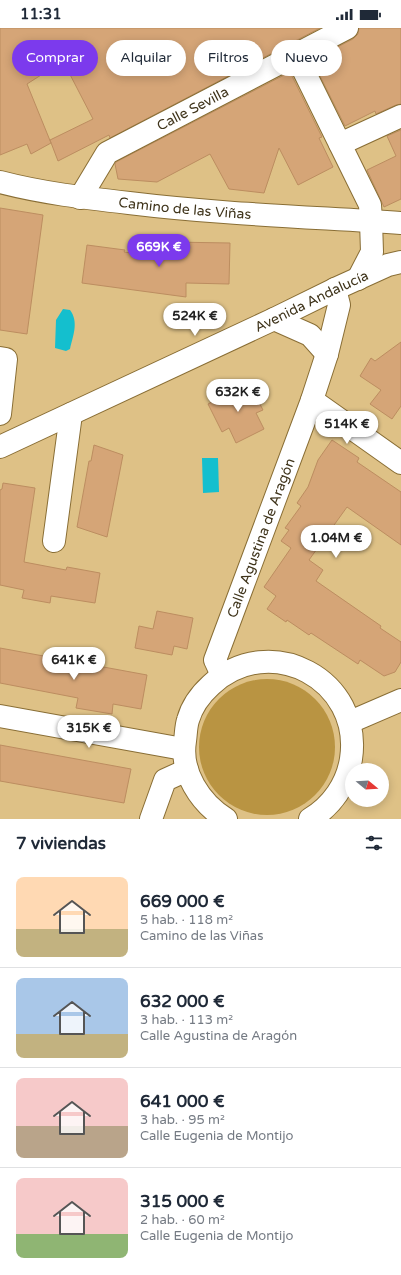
<!DOCTYPE html>
<html lang="es">
<meta charset="utf-8">
<style>
:root{--surface:#fff;--page:#f6f6f7;--text:#1f2937;--muted:#747a83;--line:#e0e1e3;--accent:#7c3aed}
body{margin:0;font-family:"Varela Round",sans-serif;background:var(--page);color:var(--text);height:100vh;display:flex;flex-direction:column;font-size:15px;white-space:nowrap}
*{box-sizing:border-box;margin:0}
p{font-size:13px;color:var(--muted)}
.icon{flex:none;width:22px;height:22px;fill:none;stroke:currentColor;stroke-width:2;stroke-linecap:round;stroke-linejoin:round}
.map{position:relative;height:791px;overflow:hidden}
.panel{display:flex;flex-direction:column;background:var(--surface);flex:1}
.panel>*{flex:none}
.hud{position:absolute;left:12px;top:12px;width:377px;height:36px;display:flex;gap:8px}
.needle{width:26px;rotate:108deg}
.tools{position:absolute;left:345px;top:735px;display:grid;gap:8px}
.tools a{display:grid;place-items:center;width:44px;height:44px;border-radius:50%;background:var(--surface);box-shadow:0 2px 10px #0003;font-size:20px}
.price{position:absolute;translate:-50% -34px;padding:0 9px;border-radius:14px;background:#fff;color:#222;font-size:13px;line-height:26px;filter:drop-shadow(0 1px 2px #0008)}
.price::after{content:'';position:absolute;left:50%;top:24px;width:12px;height:9px;margin-left:-6px;background:inherit;clip-path:polygon(0 0,100% 0,50% 100%)}
.price.on{background:var(--accent);color:#fff}
ul{padding:0;list-style:none}
li{display:flex;align-items:center;gap:12px;height:100px;padding:0 16px}
li+li{border-top:1px solid var(--line)}
li span{display:grid;place-items:center;flex:none;width:112px;height:80px;border-radius:8px;color:#555}
li>.icon{margin-inline-start:auto}
span .icon{width:48px;height:48px;fill:#fffc;stroke-width:1}
li b{font-size:17px}
h2{display:flex;justify-content:space-between;align-items:center;height:48px;padding:0 16px;font-size:17px}
.pill{padding:0 14px;border-radius:18px;background:var(--surface);box-shadow:0 2px 10px #0003;font-size:14px;line-height:36px}
.pill.on{background:var(--accent);color:#fff}
.status{display:flex;justify-content:space-between;align-items:center;height:28px;padding:0 20px;background:var(--surface);direction:ltr}
.status svg{height:11px;fill:currentColor}
.map>svg:first-child{display:block}
.green{fill:#b99442}
.water{fill:#14bfce}
.building{fill:#d5a577;stroke:#bc8d60}
.lines{fill:none;stroke-linecap:round;stroke-linejoin:round}
.street-casing{stroke:#896e35;stroke-width:24}
.secondary-casing{stroke:#896e35;stroke-width:24}
.street{stroke:#fff;stroke-width:22}
.secondary{stroke:#fff;stroke-width:22}
.labels{text-anchor:middle;dominant-baseline:central;stroke-width:4;stroke-linejoin:round;paint-order:stroke}
.street-label{font-size:14px;fill:#3f341b;stroke:#ebce93}
</style>
<div class="status"><b>11:31</b><svg viewBox="0 0 49 12"><path d="M0 12V9h3v3zM5 12V6h3v6zM10 12V3h3v9zM15 12V0h3v12zM26 1h20v11H26zM47 4h2v5h-2z"/></svg></div>
<div class="map">
<svg width="401" height="791" viewBox="0 0 401 791">
<rect width="100%" height="100%" fill="#dec186"/>
<circle class="green" cx="267" cy="719" r="68"/>
<g class="water">
<path d="M63,281L70,282C79,294 73,308 70,321L66,323L55,320L56,292Z"/>
<path d="M202,430H218L219,464L203,465Z"/>
</g>
<g class="building">
<path d="M0,0H320L110,110L109,107L58,133L50,112L93,91L63,33L27,56L51,115L31,126L27,116L0,127Z"/>
<path d="M359,0H401V76L396,77L376,86L375,83L345,98L312,32L353,11L358,6Z"/>
<path d="M290,44L322,109L319,110L333,139L298,157L279,120L264,165L229,161L210,126L157,154L118,151L115,136L116,134Z"/>
<path d="M401,102V171L384,179L367,142L396,128L387,108Z"/>
<path d="M0,180L43,187L27,306L0,302Z"/>
<path d="M171,214L230,215L229,256L186,255V269L82,255L87,217L125,222L124,224L171,230Z"/>
<path d="M401,314V378L392,391L370,376L381,362L360,348L371,330L375,333Z"/>
<path d="M249,355L263,382L256,385L264,401L236,415L229,400L222,404L208,376Z"/>
<path d="M332,412L359,430L357,434L401,464V517L347,479L309,532L323,542L316,553L381,598L380,600L401,614V634L395,644L384,648L360,632L358,636L311,605L309,607L287,592L286,594L267,581L276,568L264,559L291,520L281,513L289,502L285,500L301,478L297,475L308,459L318,432Z"/>
<path d="M94,417L123,427L107,509L77,499L89,433H91Z"/>
<path d="M3,455L35,460L24,534L66,542L67,539L100,545L95,575L51,568L50,575L22,570L24,562L0,557V462L2,461Z"/>
<path d="M157,583L193,590L187,621L174,618L172,627L135,620L139,598L153,601Z"/>
<path d="M0,620L147,647L141,681L113,676L112,686L76,680L78,670L0,655Z"/>
<path d="M0,717L131,741L124,775L0,753Z"/>
</g>
<g class="lines">
<g class="street-casing">
<g id="street">
<path d="M296,27L370,177L371,193"/>
<path d="M340,116L401,88"/>
<path id="s1" d="M80,170L107,125L347,0"/>
<path d="M0,330L6,331L0,386"/>
<path d="M312,372L401,435"/>
<path d="M54,513L71,386"/>
<path d="M0,688L183,721"/>
<path d="M350,694L401,672"/>
<path d="M151,791L165,752L187,742"/>
</g>
</g>
<g class="secondary-casing">
<g id="secondary">
<path id="s2" d="M0,154C42,165 85,170 129,175C219,186 310,189 401,195"/>
<path d="M358,251L372,224L371,193"/>
<path d="M274,291L310,307L327,326"/>
<path id="s3" d="M0,419L274,291L335,261L388,237L401,234"/>
<path id="s4" d="M222,647L215,632L312,372L327,326L339,277L335,261"/>
<path d="M226,791C200,775 180,744 185,713C186,706 186,698 188,692C192,678 201,666 211,657C270,602 363,652 351,731C347,756 332,778 310,791"/>
</g>
</g>
<use href="#street" class="street"/>
<use href="#secondary" class="secondary"/>
</g>
<g class="labels">
<g class="street-label">
<text stroke="none"><textPath href="#s1" startOffset="149">Calle Sevilla</textPath></text>
<text stroke="none"><textPath href="#s2" startOffset="187">Camino de las Viñas</textPath></text>
<text stroke="none"><textPath href="#s3" startOffset="344">Avenida Andalucía</textPath></text>
<text stroke="none"><textPath href="#s4" startOffset="147">Calle Agustina de Aragón</textPath></text>
</g>
</g>
</svg>
<div class="tools">
<a><svg class="needle" viewBox="-14 -14 28 28"><path d="M0-13l5 13h-10z" fill="#e53935"/><path d="M0 13l5-13h-10z" fill="#747a83"/></svg></a>
</div>
<b class="price on" style="left:159px;top:240px">669K €</b>
<b class="price" style="left:195px;top:309px">524K €</b>
<b class="price" style="left:238px;top:385px">632K €</b>
<b class="price" style="left:347px;top:417px">514K €</b>
<b class="price" style="left:336px;top:531px">1.04M €</b>
<b class="price" style="left:74px;top:653px">641K €</b>
<b class="price" style="left:89px;top:721px">315K €</b>
<div class="hud">
<a class="pill on">Comprar</a>
<a class="pill">Alquilar</a>
<a class="pill">Filtros</a>
<a class="pill">Nuevo</a>
</div>
</div>
<section class="panel">
<h2>7 viviendas<svg class="icon" aria-label="filters" viewBox="0 0 24 24"><path d="M4 7h16M4 17h16"/><circle cx="9" cy="7" r="2"/><circle cx="15" cy="17" r="2"/></svg></h2>
<ul>
<li><span style="background:linear-gradient(#ffd9b3 65%,#c2b280 0)"><svg class="icon" aria-label="home" viewBox="0 0 24 24"><path d="M3 11l9-7 9 7M6 9v11h12V9"/></svg></span><div><b>669 000 €</b><p>5 hab. · 118 m²</p><p>Camino de las Viñas</p></div></li>
<li><span style="background:linear-gradient(#a9c7e8 70%,#c2b280 0)"><svg class="icon" aria-label="home" viewBox="0 0 24 24"><path d="M3 11l9-7 9 7M6 9v11h12V9"/></svg></span><div><b>632 000 €</b><p>3 hab. · 113 m²</p><p>Calle Agustina de Aragón</p></div></li>
<li><span style="background:linear-gradient(#f6c9c9 60%,#b9a48a 0)"><svg class="icon" aria-label="home" viewBox="0 0 24 24"><path d="M3 11l9-7 9 7M6 9v11h12V9"/></svg></span><div><b>641 000 €</b><p>3 hab. · 95 m²</p><p>Calle Eugenia de Montijo</p></div></li>
<li><span style="background:linear-gradient(#f6c9c9 70%,#8fb573 0)"><svg class="icon" aria-label="home" viewBox="0 0 24 24"><path d="M3 11l9-7 9 7M6 9v11h12V9"/></svg></span><div><b>315 000 €</b><p>2 hab. · 60 m²</p><p>Calle Eugenia de Montijo</p></div></li>
</ul>
</section>
